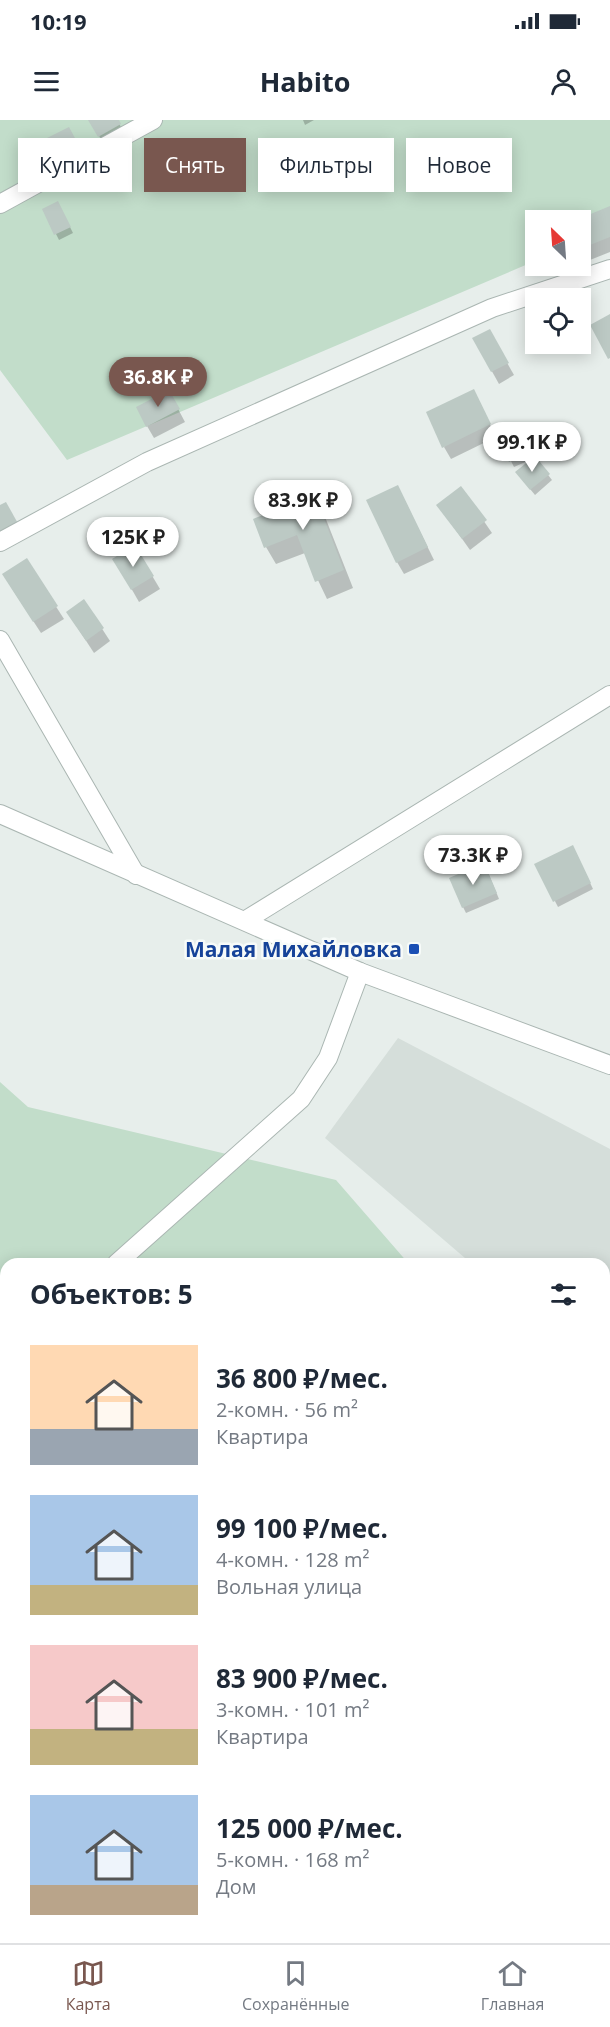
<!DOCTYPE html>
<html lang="ru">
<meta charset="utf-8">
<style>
:root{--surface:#fff;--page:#f2f2f3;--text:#1f2937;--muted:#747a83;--line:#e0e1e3;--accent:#79574f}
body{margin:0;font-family:"Open Sans",sans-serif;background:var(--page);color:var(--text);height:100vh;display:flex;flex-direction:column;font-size:22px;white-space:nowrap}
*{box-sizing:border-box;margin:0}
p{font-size:20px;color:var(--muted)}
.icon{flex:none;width:33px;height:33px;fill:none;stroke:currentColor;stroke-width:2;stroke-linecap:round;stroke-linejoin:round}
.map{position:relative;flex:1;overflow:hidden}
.drawer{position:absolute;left:0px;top:1138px;width:610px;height:686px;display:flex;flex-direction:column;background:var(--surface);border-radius:18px 18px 0 0;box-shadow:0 3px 15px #0003}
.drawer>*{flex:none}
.guide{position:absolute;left:18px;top:18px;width:574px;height:54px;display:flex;gap:12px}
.needle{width:39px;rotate:335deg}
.tools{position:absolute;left:525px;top:90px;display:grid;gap:12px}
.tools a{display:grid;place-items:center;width:66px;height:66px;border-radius:0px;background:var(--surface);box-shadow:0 3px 15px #0003;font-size:30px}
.price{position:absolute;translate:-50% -51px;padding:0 14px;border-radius:21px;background:#fff;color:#222;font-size:20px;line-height:39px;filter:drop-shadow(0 2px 3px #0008)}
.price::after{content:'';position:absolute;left:50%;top:36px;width:18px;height:14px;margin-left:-9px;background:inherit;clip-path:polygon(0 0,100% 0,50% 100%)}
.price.on{background:var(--accent);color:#fff}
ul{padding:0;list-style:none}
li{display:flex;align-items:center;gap:18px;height:150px;padding:0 30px}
li span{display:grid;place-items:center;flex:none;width:168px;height:120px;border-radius:0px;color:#555}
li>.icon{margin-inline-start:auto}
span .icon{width:72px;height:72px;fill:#fffc;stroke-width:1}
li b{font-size:26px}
h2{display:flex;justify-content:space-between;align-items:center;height:72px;padding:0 30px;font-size:26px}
.tag{padding:0 21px;border-radius:0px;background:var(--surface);box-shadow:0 3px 15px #0003;font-size:21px;line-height:54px}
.tag.on{background:var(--accent);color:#fff}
.status{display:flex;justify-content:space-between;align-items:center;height:42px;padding:0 30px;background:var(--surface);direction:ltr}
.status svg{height:16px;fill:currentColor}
header{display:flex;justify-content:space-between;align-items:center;height:78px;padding:0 30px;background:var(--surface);font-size:27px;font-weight:700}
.menu{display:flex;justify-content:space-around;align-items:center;height:84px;border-top:2px solid var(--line);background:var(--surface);font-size:16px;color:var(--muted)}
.menu a{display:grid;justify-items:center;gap:3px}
.menu .on{color:var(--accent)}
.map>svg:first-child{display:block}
.built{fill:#d5deda}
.green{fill:#c2ddca}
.shadow{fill:#0003}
.building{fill:#bcc9c4}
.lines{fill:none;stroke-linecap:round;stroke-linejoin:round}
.minor-casing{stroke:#aab6b2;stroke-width:20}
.minor{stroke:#fff;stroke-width:18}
.transit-dot{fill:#1a4fb4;stroke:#f7fbf9;stroke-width:2}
.labels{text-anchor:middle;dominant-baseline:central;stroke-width:5;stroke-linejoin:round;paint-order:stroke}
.transit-label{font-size:21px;font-weight:bold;fill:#164399;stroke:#f7fbf9;text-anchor:end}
</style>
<div class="status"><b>10:19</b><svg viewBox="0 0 49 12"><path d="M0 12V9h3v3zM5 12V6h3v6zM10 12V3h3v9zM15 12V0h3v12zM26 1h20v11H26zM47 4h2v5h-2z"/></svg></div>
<header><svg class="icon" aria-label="menu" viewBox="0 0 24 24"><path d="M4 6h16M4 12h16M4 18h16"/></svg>Habito<svg class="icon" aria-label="person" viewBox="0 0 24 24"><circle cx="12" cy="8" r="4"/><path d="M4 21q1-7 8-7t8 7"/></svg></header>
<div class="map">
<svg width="610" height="1823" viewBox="0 0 610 1823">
<rect width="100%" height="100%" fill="#e7eeeb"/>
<path class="built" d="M398,918L610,1029V1263L604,1259V1144H472L325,1018Z"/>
<g class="green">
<path d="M0,0H610V109L580,100H536L535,141L67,340L0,250Z"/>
<path d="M0,962L28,987L336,1060L409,1144H6V1818H458L448,1823H0Z"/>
<path d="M605,1369L610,1375V1741L605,1744Z"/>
</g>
<g class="shadow">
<path d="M90,0H117L126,16L106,28Z"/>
<path d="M303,0H314L305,5Z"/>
<path d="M158,32L187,33L199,56L178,68Z"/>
<path d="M610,88V132L580,144V100Z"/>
<path d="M61,89L73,113L59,120L44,90Z"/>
<path d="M562,146H578L565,151Z"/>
<path d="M489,211L514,255L499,264L474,219Z"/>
<path d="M169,272L185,302L154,318L147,306Z"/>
<path d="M480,283L496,317L451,339L444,327Z"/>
<path d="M537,320L543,334L535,338L552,360L535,375L521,358L532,339L514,347L504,327Z"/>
<path d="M308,362L318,379L353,468L327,479L305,433L276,444L266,427Z"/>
<path d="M461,368L492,413L470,430L438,385Z"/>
<path d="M404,379L434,440L404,454L397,442Z"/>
<path d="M135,427L160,469L139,482L115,440Z"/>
<path d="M26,440L64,499L41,513L11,467Z"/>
<path d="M84,481L110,521L94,533L68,493Z"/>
<path d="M576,733L593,769L558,787L536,744Z"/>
<path d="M487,750L499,779L466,793L463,787Z"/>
</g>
<g class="building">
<path d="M88,0H119L121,4L98,17Z"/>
<path d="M69,7L82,31L58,43L45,19Z"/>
<path d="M181,19L194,43L169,56L156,31Z"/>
<path d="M58,81L71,107L54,115L42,89Z"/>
<path d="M610,86V117L580,129V100H576Z"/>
<path d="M610,194V238L608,239L590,205Z"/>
<path d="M490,209L509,243L491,252L472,218Z"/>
<path d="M474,269L491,304L442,328L426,292Z"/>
<path d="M169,270L180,289L146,307L136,287Z"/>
<path d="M534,313L541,328L509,342L502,327Z"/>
<path d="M535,336L550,354L530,370L515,352Z"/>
<path d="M309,360L344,450L315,462L297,415L264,428L253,399L292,384L286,369Z"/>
<path d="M398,365L428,427L396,443L366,380Z"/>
<path d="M461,366L487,400L462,419L436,385Z"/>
<path d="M6,382L20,407L0,418V385Z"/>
<path d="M135,425L154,456L131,470L112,439Z"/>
<path d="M27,438L58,486L33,502L2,454Z"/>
<path d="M84,479L104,508L86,521L66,492Z"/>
<path d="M573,725L591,763L553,782L534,744Z"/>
<path d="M484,743L497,773L462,788L449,758Z"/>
</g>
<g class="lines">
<g class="minor-casing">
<g id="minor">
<path d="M0,84L153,0"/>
<path d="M0,422L147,342L492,188L610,149"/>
<path d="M0,520L136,755"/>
<path d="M0,694L360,852L610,945"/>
<path d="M246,800L610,575"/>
<path d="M116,1144L301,979L328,938L360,852"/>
<path d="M0,1233L6,1229"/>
<path d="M0,1508L6,1517"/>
<path d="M604,1790L610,1787"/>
<path d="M212,1818L215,1823"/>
<path d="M539,1823L549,1818"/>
<path d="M608,1823L610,1817"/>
</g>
</g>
<use href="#minor" class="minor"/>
</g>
<rect class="transit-dot" x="408" y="823" width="12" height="12" rx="3"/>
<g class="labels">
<g class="transit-label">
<text x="402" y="829">Малая Михайловка</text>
</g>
</g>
</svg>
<div class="tools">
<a><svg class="needle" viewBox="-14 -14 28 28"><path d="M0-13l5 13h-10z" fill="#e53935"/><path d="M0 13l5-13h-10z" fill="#747a83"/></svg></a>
<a><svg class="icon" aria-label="locate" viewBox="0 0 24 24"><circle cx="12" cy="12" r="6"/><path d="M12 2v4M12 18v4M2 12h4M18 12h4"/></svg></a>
</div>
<b class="price on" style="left:158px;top:288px">36.8K ₽</b>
<b class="price" style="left:532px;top:353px">99.1K ₽</b>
<b class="price" style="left:303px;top:411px">83.9K ₽</b>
<b class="price" style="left:133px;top:448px">125K ₽</b>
<b class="price" style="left:473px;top:766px">73.3K ₽</b>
<div class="guide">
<a class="tag">Купить</a>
<a class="tag on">Снять</a>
<a class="tag">Фильтры</a>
<a class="tag">Новое</a>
</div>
<section class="drawer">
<h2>Объектов: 5<svg class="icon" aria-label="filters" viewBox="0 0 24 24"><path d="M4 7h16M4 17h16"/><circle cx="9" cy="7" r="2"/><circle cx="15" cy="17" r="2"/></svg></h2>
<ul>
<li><span style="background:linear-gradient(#ffd9b3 70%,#9aa5b1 0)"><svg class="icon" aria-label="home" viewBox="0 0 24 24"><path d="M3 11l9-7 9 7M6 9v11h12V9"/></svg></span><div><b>36 800 ₽/мес.</b><p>2-комн. · 56 m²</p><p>Квартира</p></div></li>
<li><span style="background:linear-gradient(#a9c7e8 75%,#c2b280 0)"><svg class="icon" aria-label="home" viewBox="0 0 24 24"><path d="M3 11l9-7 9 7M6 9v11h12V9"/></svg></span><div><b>99 100 ₽/мес.</b><p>4-комн. · 128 m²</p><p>Вольная улица</p></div></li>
<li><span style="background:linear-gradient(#f6c9c9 70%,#c2b280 0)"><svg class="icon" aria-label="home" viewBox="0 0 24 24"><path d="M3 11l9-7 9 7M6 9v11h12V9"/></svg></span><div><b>83 900 ₽/мес.</b><p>3-комн. · 101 m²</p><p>Квартира</p></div></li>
<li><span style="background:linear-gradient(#a9c7e8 75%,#b9a48a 0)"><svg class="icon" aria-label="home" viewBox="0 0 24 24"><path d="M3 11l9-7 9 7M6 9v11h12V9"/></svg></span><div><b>125 000 ₽/мес.</b><p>5-комн. · 168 m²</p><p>Дом</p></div></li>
</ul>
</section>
</div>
<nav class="menu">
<a class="on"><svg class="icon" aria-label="map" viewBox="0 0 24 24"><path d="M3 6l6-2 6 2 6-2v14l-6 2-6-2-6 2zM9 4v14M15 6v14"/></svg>Карта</a>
<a><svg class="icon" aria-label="saved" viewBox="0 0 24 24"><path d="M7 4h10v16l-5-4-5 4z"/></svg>Сохранённые</a>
<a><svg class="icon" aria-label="home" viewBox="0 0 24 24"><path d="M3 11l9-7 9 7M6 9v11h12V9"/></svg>Главная</a>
</nav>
